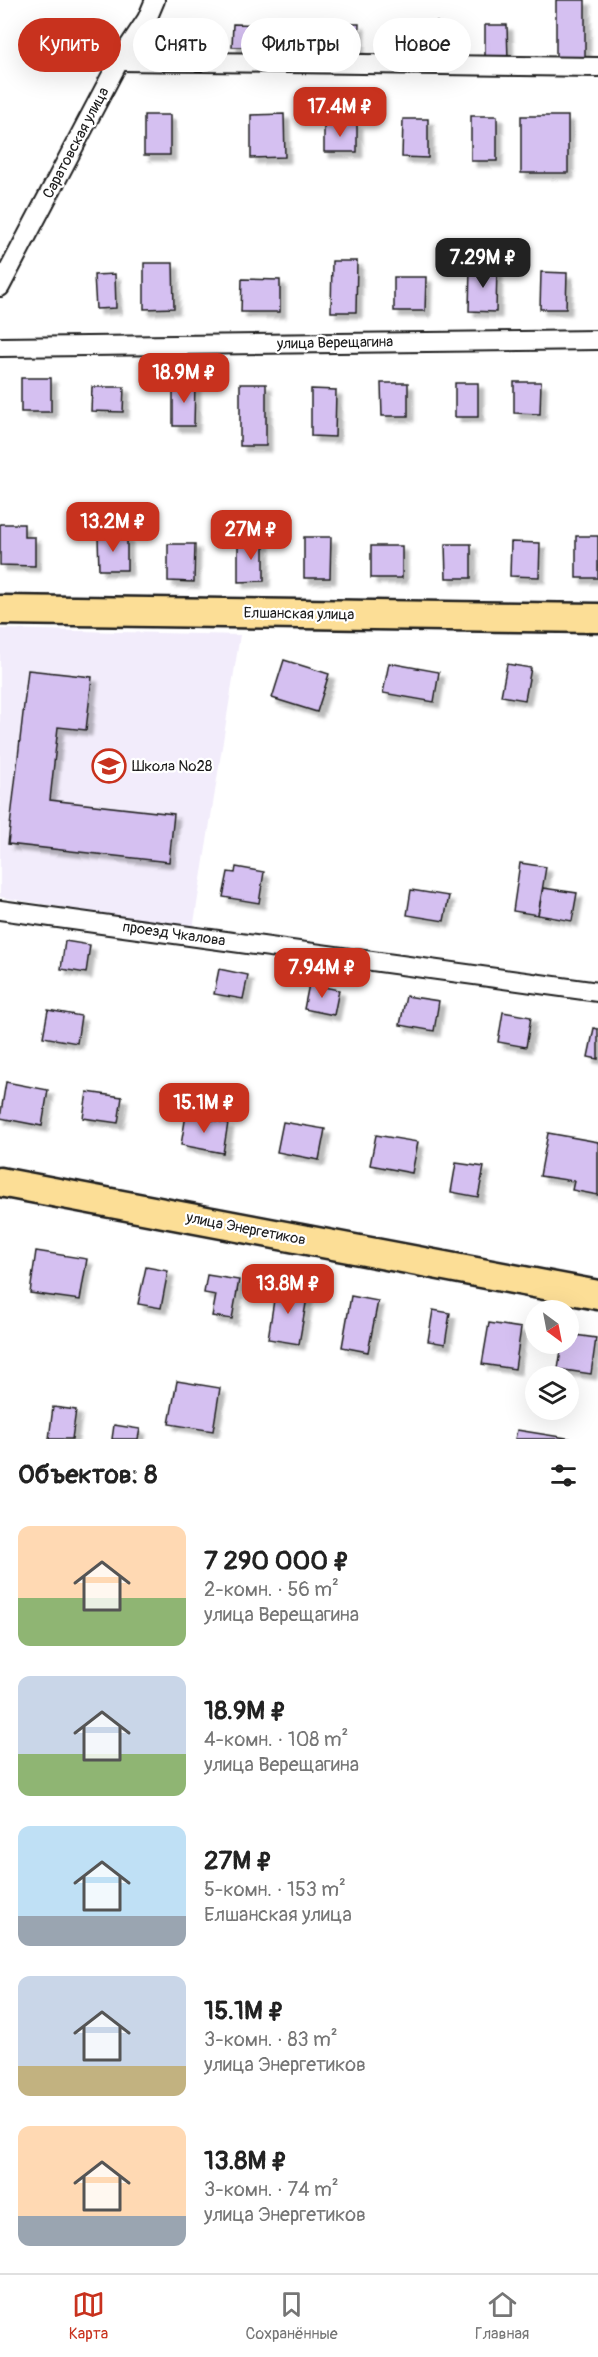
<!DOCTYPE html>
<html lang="ru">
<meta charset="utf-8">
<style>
:root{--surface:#fff;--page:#f6f6f6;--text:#222;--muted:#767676;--line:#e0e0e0;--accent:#c8321e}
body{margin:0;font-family:Pangolin,sans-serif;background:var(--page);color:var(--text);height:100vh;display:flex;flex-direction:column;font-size:22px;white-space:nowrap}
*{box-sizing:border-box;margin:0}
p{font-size:20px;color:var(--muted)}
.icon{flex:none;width:33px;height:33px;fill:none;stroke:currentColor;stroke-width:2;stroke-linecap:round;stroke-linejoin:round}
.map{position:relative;height:1439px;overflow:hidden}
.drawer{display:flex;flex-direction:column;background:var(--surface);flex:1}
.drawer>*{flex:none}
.banner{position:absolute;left:18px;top:18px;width:562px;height:54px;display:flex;gap:12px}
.needle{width:39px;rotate:148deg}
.tools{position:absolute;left:525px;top:1300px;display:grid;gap:12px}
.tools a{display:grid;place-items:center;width:54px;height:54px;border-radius:50%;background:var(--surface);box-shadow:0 6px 24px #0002;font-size:30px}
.price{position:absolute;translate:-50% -51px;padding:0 14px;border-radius:12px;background:var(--accent);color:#fff;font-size:20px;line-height:39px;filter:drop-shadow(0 2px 3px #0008)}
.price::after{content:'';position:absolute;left:50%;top:36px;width:18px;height:14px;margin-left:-9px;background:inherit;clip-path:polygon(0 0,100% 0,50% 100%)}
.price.on{background:#222;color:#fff}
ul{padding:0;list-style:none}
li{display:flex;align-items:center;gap:18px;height:150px;padding:0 18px}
li span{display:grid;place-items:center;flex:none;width:168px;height:120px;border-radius:12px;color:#555}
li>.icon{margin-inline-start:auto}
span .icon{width:72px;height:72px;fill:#fffc;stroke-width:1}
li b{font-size:26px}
h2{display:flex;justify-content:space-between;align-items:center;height:72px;padding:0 18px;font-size:26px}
.chip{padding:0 21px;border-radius:27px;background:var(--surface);box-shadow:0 6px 24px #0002;font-size:21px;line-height:54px}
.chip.on{background:var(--accent);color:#fff}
.tab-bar{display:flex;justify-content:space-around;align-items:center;height:84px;border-top:2px solid var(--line);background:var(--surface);font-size:16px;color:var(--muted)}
.tab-bar a{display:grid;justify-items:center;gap:3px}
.tab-bar .on{color:var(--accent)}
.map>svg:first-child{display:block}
.built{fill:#f2ecfb}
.building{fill:#d5c0f1;stroke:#1c1c1c;stroke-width:1.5;filter:url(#shadow)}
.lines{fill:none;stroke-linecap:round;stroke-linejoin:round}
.minor-casing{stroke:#1c1c1c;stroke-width:22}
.primary-casing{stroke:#1c1c1c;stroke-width:33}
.minor{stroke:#fff;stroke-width:18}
.primary{stroke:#fcde96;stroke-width:28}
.labels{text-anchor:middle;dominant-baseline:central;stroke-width:4.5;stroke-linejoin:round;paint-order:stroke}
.street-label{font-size:15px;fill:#1c1c1c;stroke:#fff}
.poi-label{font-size:15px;fill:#1c1c1c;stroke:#fff;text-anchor:start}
</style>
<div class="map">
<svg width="598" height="1439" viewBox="0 0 598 1439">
<defs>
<filter id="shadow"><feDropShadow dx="5.5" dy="5.5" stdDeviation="1.5" flood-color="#0004"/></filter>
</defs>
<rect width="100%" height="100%" fill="#fff"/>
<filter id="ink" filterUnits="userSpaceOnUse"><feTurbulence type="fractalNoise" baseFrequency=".0167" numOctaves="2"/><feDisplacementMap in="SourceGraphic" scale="12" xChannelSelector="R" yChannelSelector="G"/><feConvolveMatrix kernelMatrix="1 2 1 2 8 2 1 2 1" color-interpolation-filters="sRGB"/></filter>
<g filter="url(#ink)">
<path class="built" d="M0,629L240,635L193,929L0,897Z"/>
<g class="building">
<rect x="556" y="0" width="29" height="59"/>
<path d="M412,22H437L436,58H412Z"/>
<path d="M233,24L273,25L272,59H249V47H232Z"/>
<path d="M336,24H359L358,58H335Z"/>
<path d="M485,25H507L508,60H485Z"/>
<path d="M284,114L285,157L251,158V115Z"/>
<rect x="144" y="115" width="26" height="40"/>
<rect x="471" y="116" width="26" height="45"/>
<rect x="521" y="116" width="47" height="57"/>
<path d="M403,119H428V158L402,157Z"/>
<rect x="324" y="123" width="33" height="29"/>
<path d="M332,261H357L356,312H331Z"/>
<path d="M144,263H173L174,308L144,309Z"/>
<path d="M470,266L497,267L496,312L469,311Z"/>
<path d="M541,272L567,273L566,309H540Z"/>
<path d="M115,274L116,308L96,309L94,275Z"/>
<path d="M394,277H426L425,311H394Z"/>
<path d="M242,279L280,280V312H241Z"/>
<rect x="21" y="378" width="30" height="34"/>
<path d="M514,382H541L540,414L514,413Z"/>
<path d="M173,383H195L194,426H173Z"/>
<path d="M381,383H408V416H382Z"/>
<rect x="455" y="383" width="23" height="34"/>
<rect x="240" y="384" width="26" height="62"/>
<path d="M92,387H124L123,412L91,411Z"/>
<path d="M311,389L336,390L335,437L311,436Z"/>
<path d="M0,524H24V537H35V566L0,565Z"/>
<path d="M127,536V570H99L98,537Z"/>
<rect x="576" y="536" width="22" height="42"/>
<path d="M304,537H331L330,578H304Z"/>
<path d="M238,540H264V581L238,582Z"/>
<path d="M511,542L540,543L539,577L510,576Z"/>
<path d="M168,544H195L194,582L168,581Z"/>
<path d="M445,544H471V578H446Z"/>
<rect x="371" y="546" width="31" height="32"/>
<path d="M284,660L329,674L317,712L272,698Z"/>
<path d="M389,663L439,672L434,702L383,693Z"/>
<path d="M507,664L531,668L525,700L501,696Z"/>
<path d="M28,670L92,677L86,730L58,727L50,800L174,814L169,862L8,844Z"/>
<path d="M520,863L546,867L538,915L513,911Z"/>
<path d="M236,867L264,872L259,903L223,897L228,872L235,873Z"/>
<path d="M543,888L577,893L572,921L538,915Z"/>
<path d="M411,890L449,896L444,921L407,915Z"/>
<path d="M65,941L90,945L86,973L61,969Z"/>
<path d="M219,969L248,975L243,999L214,994Z"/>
<path d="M309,984L339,990L334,1015L304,1009Z"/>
<path d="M406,996L439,1001L434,1031L400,1025Z"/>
<path d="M48,1010L81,1016L77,1043L43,1037Z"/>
<path d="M503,1012L531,1017L526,1047L498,1042Z"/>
<path d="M594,1028L598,1029V1059L588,1057Z"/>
<path d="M6,1082L48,1090L42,1126L0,1118Z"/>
<path d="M87,1092L122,1097L118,1123L83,1118Z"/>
<path d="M186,1115L228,1123L223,1153L181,1145Z"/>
<path d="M283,1122L325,1129L319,1160L277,1152Z"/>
<path d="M548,1133L598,1142V1195L572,1190L574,1181L540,1176Z"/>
<path d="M376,1135L418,1142L412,1173L370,1165Z"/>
<path d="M456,1163L484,1167L478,1197L451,1192Z"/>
<path d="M36,1251L87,1259L80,1300L30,1293Z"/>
<path d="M146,1267L168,1271L161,1308L138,1304Z"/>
<path d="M207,1275L239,1280L232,1319L212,1316L216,1295L204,1293Z"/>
<path d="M276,1287L308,1292L299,1344L268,1339Z"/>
<path d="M351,1296L378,1301L368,1352L342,1347Z"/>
<path d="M433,1310L450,1313L445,1344L428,1341Z"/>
<path d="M489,1323L521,1328L515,1369L482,1364Z"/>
<path d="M568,1334L596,1338L591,1374L558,1369L562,1344H568Z"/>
<path d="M177,1381L220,1388L213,1431L169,1424Z"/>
<path d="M53,1407L76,1410L72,1439H49Z"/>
<path d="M114,1425L140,1429L138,1439H112Z"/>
<path d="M517,1430L573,1439H515Z"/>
</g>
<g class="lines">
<g class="minor-casing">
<g id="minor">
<path d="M119,61L598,67"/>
<path d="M0,287L119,61L147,19L155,0"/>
<path d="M0,347L598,340"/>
<path d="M0,910L598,992"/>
</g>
</g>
<g class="primary-casing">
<g id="primary">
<path d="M0,610L598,618"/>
<path d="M0,1182L598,1295"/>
</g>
</g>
<use href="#minor" class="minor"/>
<use href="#primary" class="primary"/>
</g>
</g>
<defs>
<g id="school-ring" transform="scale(1.725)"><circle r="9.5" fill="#fff" stroke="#c8321e" stroke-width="1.5"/><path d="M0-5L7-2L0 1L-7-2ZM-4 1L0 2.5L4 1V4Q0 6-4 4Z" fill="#c8321e"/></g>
</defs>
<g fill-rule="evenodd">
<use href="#school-ring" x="109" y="766"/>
</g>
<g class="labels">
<g class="street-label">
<text transform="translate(76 143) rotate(-62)">Саратовская улица</text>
<text transform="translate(335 343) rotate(-1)">улица Верещагина</text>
<text transform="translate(299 614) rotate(1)">Елшанская улица</text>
<text transform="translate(174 934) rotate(8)">проезд Чкалова</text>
<text transform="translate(246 1229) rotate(11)">улица Энергетиков</text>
</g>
<g class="poi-label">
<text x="132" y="766">Школа №28</text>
</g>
</g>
</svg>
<div class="tools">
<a><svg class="needle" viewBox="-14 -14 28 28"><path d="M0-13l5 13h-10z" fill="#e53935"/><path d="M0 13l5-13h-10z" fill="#767676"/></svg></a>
<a><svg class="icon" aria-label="layers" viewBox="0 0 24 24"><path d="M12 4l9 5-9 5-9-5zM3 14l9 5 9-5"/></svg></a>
</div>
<b class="price" style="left:340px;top:138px">17.4M ₽</b>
<b class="price on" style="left:483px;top:289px">7.29M ₽</b>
<b class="price" style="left:184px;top:404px">18.9M ₽</b>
<b class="price" style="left:113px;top:553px">13.2M ₽</b>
<b class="price" style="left:251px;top:561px">27M ₽</b>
<b class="price" style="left:322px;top:999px">7.94M ₽</b>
<b class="price" style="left:204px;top:1134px">15.1M ₽</b>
<b class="price" style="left:288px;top:1315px">13.8M ₽</b>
<div class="banner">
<a class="chip on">Купить</a>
<a class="chip">Снять</a>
<a class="chip">Фильтры</a>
<a class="chip">Новое</a>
</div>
</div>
<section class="drawer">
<h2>Объектов: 8<svg class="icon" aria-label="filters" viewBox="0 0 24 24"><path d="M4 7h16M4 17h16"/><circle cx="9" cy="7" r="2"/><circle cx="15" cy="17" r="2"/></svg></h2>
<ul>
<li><span style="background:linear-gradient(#ffd9b3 60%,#8fb573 0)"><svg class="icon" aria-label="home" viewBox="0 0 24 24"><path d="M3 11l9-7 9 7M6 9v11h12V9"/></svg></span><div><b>7 290 000 ₽</b><p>2-комн. · 56 m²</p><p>улица Верещагина</p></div></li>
<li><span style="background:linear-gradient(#c9d6e8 65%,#8fb573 0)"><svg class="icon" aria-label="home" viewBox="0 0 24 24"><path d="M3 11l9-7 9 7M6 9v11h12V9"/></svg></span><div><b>18.9M ₽</b><p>4-комн. · 108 m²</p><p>улица Верещагина</p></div></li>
<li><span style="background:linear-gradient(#bfe0f5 75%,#9aa5b1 0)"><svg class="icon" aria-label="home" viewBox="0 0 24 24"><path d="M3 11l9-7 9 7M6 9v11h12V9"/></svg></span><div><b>27M ₽</b><p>5-комн. · 153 m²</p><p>Елшанская улица</p></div></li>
<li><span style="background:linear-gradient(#c9d6e8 75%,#c2b280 0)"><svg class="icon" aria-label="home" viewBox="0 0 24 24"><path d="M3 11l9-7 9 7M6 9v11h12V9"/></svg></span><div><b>15.1M ₽</b><p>3-комн. · 83 m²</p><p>улица Энергетиков</p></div></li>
<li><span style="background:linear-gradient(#ffd9b3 75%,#9aa5b1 0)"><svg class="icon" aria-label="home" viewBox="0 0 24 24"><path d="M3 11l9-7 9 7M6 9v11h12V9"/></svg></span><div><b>13.8M ₽</b><p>3-комн. · 74 m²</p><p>улица Энергетиков</p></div></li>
</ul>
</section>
<nav class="tab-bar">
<a class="on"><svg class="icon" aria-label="map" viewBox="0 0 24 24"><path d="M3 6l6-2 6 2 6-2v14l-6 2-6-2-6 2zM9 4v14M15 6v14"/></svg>Карта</a>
<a><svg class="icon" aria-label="saved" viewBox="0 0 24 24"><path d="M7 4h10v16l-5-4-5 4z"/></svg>Сохранённые</a>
<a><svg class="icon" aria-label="home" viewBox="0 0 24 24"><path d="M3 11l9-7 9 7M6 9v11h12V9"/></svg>Главная</a>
</nav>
